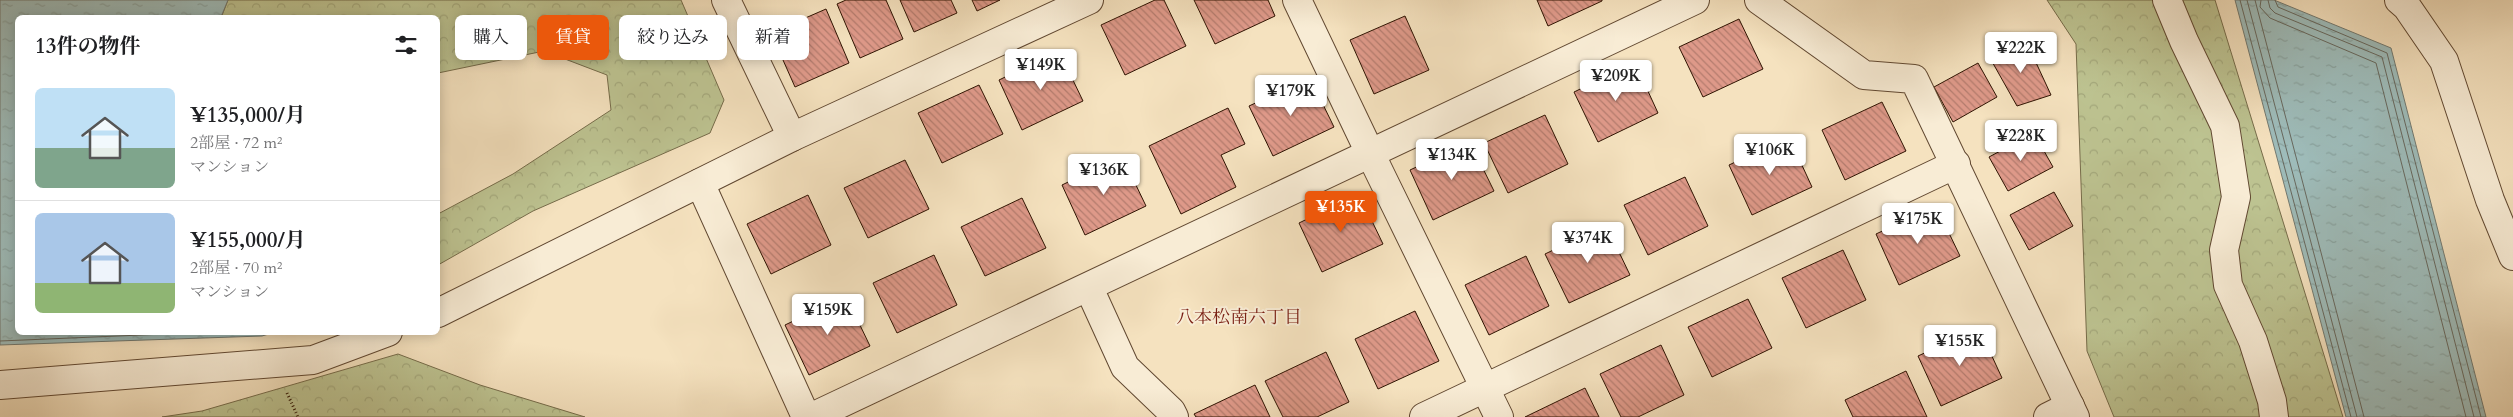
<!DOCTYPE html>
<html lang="ja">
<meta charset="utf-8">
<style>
:root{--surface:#fff;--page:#f2f2f2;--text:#202124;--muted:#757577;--line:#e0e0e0;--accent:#ea580c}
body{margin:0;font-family:Cardo,"Noto Serif JP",serif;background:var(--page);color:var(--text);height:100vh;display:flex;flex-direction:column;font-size:19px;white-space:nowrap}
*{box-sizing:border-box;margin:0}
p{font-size:16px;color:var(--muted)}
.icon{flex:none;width:28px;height:28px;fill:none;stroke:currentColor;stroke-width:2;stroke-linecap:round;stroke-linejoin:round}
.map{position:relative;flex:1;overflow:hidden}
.panel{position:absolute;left:15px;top:15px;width:425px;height:320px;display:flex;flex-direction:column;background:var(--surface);border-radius:8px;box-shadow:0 2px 12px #0003}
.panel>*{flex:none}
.top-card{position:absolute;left:455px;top:15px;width:475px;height:45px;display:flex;gap:10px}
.price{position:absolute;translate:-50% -42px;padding:0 11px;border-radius:5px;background:#fff;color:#222;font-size:16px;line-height:32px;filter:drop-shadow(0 1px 2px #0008)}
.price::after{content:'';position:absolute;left:50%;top:30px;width:15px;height:11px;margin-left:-8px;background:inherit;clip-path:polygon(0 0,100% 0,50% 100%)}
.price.on{background:var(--accent);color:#fff}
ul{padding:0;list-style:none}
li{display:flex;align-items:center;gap:15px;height:125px;padding:0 20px}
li+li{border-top:1px solid var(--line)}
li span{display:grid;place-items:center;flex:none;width:140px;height:100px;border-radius:8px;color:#555}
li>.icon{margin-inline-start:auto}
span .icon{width:60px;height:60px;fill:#fffc;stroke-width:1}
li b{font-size:21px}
h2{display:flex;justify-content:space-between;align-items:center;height:60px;padding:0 20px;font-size:21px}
.tag{padding:0 18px;border-radius:8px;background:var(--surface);box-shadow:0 2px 12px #0003;font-size:18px;line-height:45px}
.tag.on{background:var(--accent);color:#fff}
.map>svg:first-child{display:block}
.forest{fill:url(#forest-crowns);stroke:#766c4a}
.water{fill:url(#water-ripples);stroke:#727970}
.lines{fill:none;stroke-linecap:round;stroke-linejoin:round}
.shore{stroke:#67685e;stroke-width:1}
.building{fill:url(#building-back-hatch);stroke:#301402}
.minor-casing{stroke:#614831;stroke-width:30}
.tertiary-casing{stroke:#614831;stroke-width:30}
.path{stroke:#301402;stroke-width:3;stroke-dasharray:1 2.5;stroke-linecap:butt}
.minor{stroke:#f8ecd5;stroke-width:28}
.tertiary{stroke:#f8ecd5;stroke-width:28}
.labels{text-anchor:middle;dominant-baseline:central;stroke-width:4;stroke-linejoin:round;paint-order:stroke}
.neighbourhood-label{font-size:18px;fill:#7a1f14;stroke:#f8ecd5}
</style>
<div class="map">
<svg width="2513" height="417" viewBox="0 0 2513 417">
<defs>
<pattern id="forest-crowns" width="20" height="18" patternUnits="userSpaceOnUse" patternTransform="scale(1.25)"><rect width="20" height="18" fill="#bdc391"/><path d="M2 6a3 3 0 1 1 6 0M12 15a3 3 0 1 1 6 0" fill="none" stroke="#a3a77b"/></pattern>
<pattern id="water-ripples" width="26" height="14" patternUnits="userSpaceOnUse" patternTransform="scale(1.25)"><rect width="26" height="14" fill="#9ebcba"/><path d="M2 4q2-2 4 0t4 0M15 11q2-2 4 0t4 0" fill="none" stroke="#88a19e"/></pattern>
<pattern id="building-back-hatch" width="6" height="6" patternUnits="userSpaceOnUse" patternTransform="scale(1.25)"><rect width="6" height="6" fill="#de9989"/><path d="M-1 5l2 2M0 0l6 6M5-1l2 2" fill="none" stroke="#b47c6e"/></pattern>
</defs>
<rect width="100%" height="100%" fill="#f5e2bf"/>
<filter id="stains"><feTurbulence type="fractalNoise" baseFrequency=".004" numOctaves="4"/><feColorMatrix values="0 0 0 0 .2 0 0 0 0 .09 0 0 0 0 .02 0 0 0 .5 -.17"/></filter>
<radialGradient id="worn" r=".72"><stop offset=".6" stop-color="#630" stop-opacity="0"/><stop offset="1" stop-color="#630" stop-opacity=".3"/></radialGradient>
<g class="forest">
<path d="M228,0H681L724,100L710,133L533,211L438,265V214L513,174L611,110L607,75L544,51L438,73V18H221Z"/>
<path d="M2047,0H2215L2343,417H2114L2087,351L2076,44Z"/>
<path d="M398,354L480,385L585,417H162L202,411Z"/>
</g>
<g class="water">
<path d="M0,0H228L221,17L18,18V332L272,333L262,336L0,345Z"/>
<path d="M2235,0H2274L2391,48L2486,417H2346Z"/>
</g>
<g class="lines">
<g class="shore">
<path d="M2240,0L2351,417"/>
<path d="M2247,0L2357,417"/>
<path d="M2255,0L2364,417"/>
<path d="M2261,0L2260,7L2270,18L2376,63L2466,417"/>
<path d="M2268,0L2270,8L2275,13L2382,57L2474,417"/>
<path d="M2275,0L2278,7L2387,53L2481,417"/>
<path d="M0,341L212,332"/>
</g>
</g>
<g class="building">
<path d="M846,0H886L903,39L860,58L837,4Z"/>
<path d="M900,0H951L957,13L914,32Z"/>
<path d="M972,0H1000L977,11Z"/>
<path d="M1155,0H1164L1186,46L1125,75L1101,25Z"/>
<path d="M1194,0H1268L1275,16L1215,44Z"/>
<path d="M1537,0H1602V1L1548,26Z"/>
<path d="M826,9L849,63L795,87L771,33Z"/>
<path d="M1405,16L1429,70L1374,94L1350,40Z"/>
<path d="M1739,19L1763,69L1703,97L1679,47Z"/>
<path d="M2026,41L2051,95L2017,106L1990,58Z"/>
<path d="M1059,51L1083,101L1022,130L999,80Z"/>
<path d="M1635,63L1658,113L1598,142L1574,92Z"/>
<path d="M1978,63L1997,97L1953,122L1934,87Z"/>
<path d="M1310,78L1334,127L1273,156L1249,106Z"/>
<path d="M979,85L1003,134L942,163L918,113Z"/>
<path d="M1882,102L1906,151L1845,180L1822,130Z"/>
<path d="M1228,108L1245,144L1221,155L1236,187L1181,214L1149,146Z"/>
<path d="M1545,115L1568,164L1508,193L1484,143Z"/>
<path d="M2034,133L2053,167L2008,191L1989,157Z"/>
<path d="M1789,137L1812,187L1752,215L1729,165Z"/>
<path d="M1470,142L1494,191L1433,220L1410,170Z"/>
<path d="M1122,156L1146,206L1085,235L1062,185Z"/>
<path d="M905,160L929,209L868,238L844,188Z"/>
<path d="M1685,177L1708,226L1648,255L1624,205Z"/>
<path d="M2054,192L2073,226L2029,250L2010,215Z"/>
<path d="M1359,194L1383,244L1322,272L1299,223Z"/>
<path d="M808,195L831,245L771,274L747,224Z"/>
<path d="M1022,198L1046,248L985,276L961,227Z"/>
<path d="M1936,206L1960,256L1899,285L1876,234Z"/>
<path d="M1606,225L1630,275L1569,303L1545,254Z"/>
<path d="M1843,250L1866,300L1806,328L1782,278Z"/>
<path d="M934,255L957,305L897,333L873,283Z"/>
<path d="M1526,256L1549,306L1489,335L1465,285Z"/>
<path d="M846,296L870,346L809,375L785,325Z"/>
<path d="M1748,299L1772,348L1712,377L1688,327Z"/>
<path d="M1415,311L1439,361L1378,389L1355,339Z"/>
<path d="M1979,328L2002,378L1941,406L1918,356Z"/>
<path d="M1661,345L1684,395L1638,417H1621L1600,374Z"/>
<path d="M1326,352L1349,402L1317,417H1283L1265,381Z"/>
<path d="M1906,371L1927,417H1853L1845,400Z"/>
<path d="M1255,385L1270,417H1196L1194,414Z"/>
<path d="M1585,388L1599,417H1525Z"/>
</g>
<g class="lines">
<g class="minor-casing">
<g id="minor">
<path d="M726,0L792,137"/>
<path d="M1759,0L1864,75L1914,79L2075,417"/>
<path d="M2167,0L2184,41L2225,126L2236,197L2224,250L2228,285L2253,341L2272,401L2274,417"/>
<path d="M1370,153L1499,417"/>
<path d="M700,183L806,417"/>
<path d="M1089,288L1125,367L1171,411L1174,417"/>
<path d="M438,313L792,137L1089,0"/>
<path d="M0,385L313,360L388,332"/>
<path d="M812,417L1695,0"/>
<path d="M1424,417L1956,164"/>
<path d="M2048,417L2070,406"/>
</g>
</g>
<g class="tertiary-casing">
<g id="tertiary">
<path d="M1297,0L1370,153"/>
<path d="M2399,0L2407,7L2444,61L2490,200L2513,256"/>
</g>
</g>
<path class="path" d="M287,393L298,417"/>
<use href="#minor" class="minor"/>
<use href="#tertiary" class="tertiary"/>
</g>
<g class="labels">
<g class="neighbourhood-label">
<text x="1239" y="317">八本松南六丁目</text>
</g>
</g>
<rect width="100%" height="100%" filter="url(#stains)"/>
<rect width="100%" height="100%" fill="url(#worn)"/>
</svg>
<b class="price" style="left:2021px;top:74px">¥222K</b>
<b class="price" style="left:1041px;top:91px">¥149K</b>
<b class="price" style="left:1616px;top:102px">¥209K</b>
<b class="price" style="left:1291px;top:117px">¥179K</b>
<b class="price" style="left:2021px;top:162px">¥228K</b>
<b class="price" style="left:1770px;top:176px">¥106K</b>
<b class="price" style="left:1452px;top:181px">¥134K</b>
<b class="price" style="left:1104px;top:196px">¥136K</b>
<b class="price on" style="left:1341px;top:233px">¥135K</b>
<b class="price" style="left:1918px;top:245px">¥175K</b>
<b class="price" style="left:1588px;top:264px">¥374K</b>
<b class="price" style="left:828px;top:336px">¥159K</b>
<b class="price" style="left:1960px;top:367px">¥155K</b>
<div class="top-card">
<a class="tag">購入</a>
<a class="tag on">賃貸</a>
<a class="tag">絞り込み</a>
<a class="tag">新着</a>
</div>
<section class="panel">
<h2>13件の物件<svg class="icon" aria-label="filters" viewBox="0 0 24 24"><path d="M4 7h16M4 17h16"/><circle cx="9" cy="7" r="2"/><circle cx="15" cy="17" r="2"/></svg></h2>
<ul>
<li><span style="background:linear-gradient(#bfe0f5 60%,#7fa58c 0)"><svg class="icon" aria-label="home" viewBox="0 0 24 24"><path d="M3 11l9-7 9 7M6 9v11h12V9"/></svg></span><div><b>¥135,000/月</b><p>2部屋 · 72 m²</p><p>マンション</p></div></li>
<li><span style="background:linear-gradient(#a9c7e8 70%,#8fb573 0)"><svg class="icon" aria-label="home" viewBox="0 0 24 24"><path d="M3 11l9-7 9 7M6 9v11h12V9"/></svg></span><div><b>¥155,000/月</b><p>2部屋 · 70 m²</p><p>マンション</p></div></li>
</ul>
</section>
</div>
